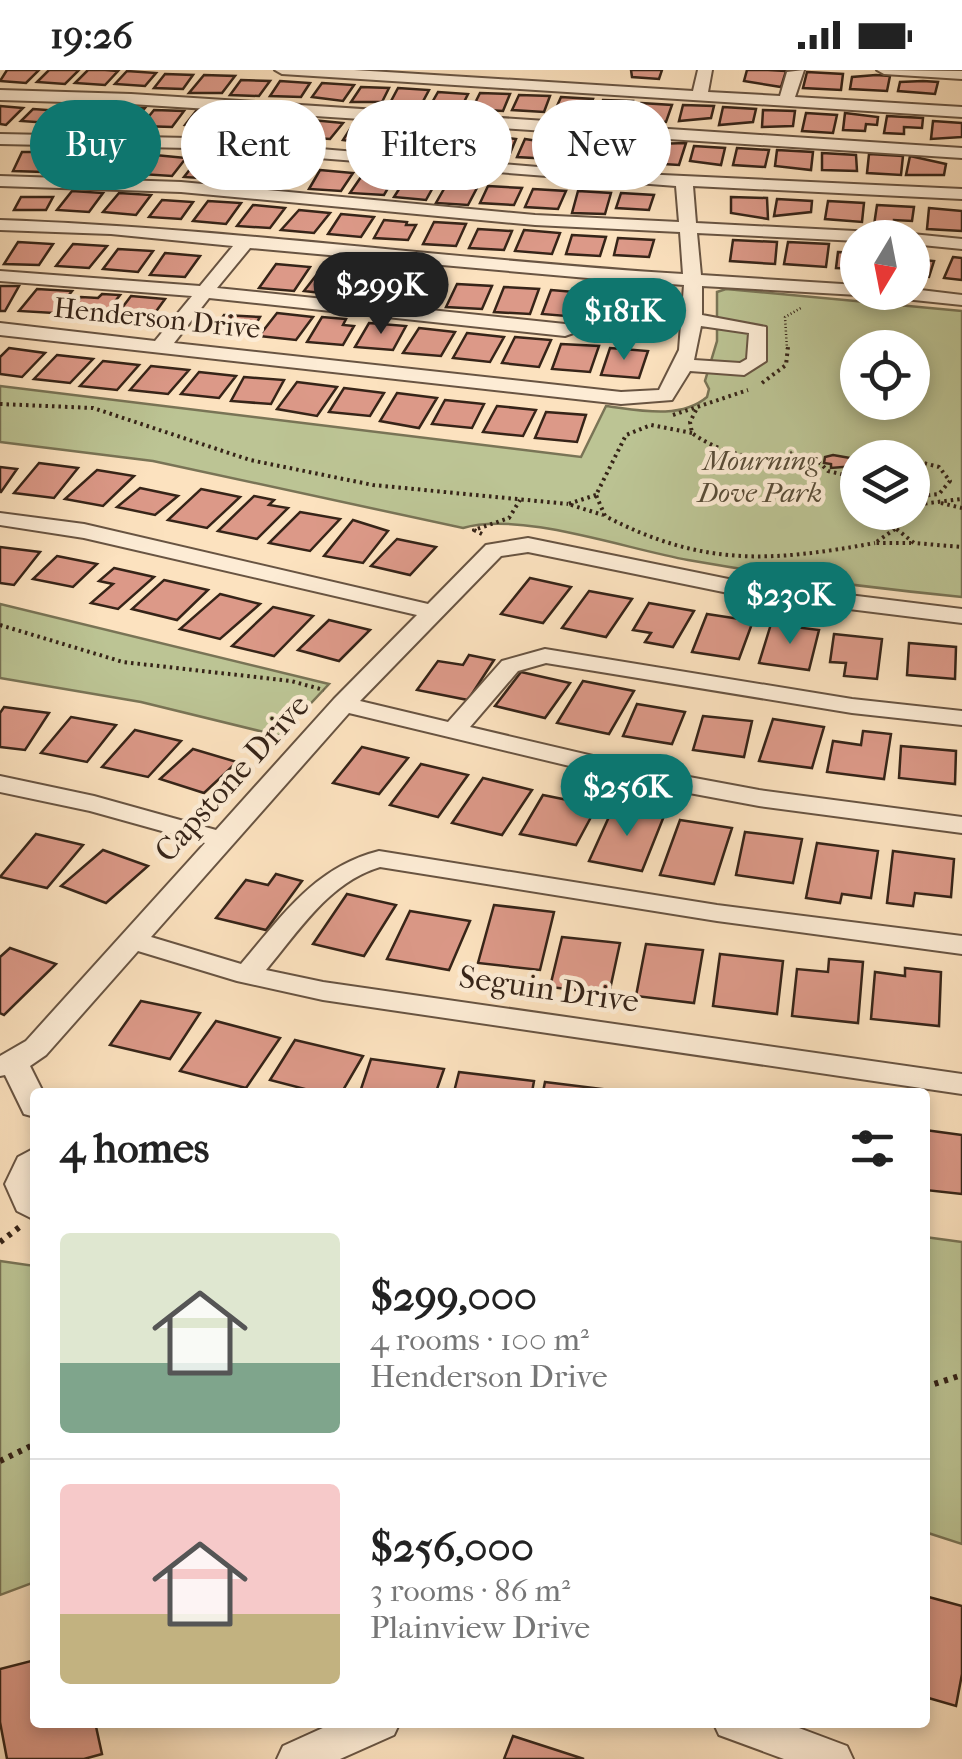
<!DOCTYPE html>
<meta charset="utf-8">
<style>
:root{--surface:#fff;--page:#f2f2f2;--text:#222;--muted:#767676;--line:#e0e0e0;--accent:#0f766e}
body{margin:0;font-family:"IM FELL French Canon",serif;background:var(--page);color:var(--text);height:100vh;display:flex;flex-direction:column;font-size:38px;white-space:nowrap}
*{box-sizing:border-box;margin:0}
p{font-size:32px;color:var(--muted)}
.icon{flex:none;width:55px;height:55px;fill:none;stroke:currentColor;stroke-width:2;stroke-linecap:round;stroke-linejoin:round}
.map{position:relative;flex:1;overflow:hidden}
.panel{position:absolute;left:30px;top:1018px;width:900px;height:640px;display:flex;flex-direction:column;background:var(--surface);border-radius:10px;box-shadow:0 5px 15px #0003}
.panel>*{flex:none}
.guide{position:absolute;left:30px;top:30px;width:902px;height:90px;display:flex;gap:20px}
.needle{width:65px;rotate:190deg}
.tools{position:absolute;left:840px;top:150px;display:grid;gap:20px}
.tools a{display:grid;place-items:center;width:90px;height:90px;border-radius:50%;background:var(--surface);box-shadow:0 5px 15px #0003;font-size:50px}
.price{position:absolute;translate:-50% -85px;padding:0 22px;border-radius:35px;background:var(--accent);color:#fff;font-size:32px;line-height:65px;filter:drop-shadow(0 2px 5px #0008)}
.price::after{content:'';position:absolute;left:50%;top:60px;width:30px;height:22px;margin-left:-15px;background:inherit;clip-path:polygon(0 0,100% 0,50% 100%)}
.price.current{background:#222;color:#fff}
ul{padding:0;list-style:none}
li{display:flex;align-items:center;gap:30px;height:250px;padding:0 30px}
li+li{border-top:2px solid var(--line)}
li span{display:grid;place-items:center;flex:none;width:280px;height:200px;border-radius:10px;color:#555}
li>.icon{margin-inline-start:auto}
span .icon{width:120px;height:120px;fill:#fffc;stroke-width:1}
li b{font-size:42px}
h2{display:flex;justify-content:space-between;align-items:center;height:120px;padding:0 30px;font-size:42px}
.pill{padding:0 35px;border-radius:45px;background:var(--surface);box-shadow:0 5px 15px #0003;font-size:35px;line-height:90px}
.pill.current{background:var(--accent);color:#fff}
.status{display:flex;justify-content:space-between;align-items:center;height:70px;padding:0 50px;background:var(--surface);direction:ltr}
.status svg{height:28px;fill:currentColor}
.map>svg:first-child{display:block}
.green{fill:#bcc494;stroke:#797456;stroke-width:2.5;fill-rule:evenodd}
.building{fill:#dc9988;stroke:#362418;stroke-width:2.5}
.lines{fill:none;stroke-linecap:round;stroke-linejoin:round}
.minor-casing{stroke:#685442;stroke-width:4}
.path-far2{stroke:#362418;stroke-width:2.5;stroke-dasharray:1 2.5;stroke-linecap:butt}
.path-far1{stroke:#362418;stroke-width:4;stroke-dasharray:2.5 4;stroke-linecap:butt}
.path{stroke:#362418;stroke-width:6;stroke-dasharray:4 6;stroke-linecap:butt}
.minor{fill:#fdecd5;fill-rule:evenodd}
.labels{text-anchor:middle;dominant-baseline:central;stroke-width:9;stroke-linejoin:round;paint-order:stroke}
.far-street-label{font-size:28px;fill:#362418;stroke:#fdecd5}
.far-park-label{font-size:28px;font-style:italic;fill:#584c37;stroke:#fdecd5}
.street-label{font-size:32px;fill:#362418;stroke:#fdecd5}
</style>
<div class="status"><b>19:26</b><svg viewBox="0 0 49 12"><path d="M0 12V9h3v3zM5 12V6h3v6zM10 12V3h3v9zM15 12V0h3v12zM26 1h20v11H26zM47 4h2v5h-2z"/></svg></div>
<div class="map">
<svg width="962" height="1689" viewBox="0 0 962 1689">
<rect width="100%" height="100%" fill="#fce2bf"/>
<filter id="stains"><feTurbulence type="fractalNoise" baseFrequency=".002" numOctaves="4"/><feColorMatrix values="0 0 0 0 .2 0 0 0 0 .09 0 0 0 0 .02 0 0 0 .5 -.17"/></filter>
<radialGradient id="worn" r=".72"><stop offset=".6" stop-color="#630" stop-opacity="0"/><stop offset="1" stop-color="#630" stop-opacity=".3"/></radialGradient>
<g class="green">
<path d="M726,219L962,241V527C870,518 779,506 688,490C626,479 520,441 463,458L153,391L0,372V316L581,387L606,336C638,340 680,350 707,327L709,319L705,311L717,271V222ZM858,278H912V332H858ZM858,388H912V442H858Z"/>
<path d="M0,534L329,614L280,666L141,632L0,608Z"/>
<path d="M925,1167L962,1172V1474L925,1462Z"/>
<path d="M0,1191L35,1196V1512L0,1525Z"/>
</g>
<g class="building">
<path d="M7,0H39L26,13L0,11Z"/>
<path d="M49,0H79L65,14L37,12Z"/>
<path d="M88,0H105L118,1L105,15L75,13Z"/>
<path d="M631,0H662L659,9L632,7Z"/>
<path d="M747,0H768L786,1L781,17L744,11Z"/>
<path d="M127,1L156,3L145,16L115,14Z"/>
<path d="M807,2L843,4L841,20L803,18Z"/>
<path d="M165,4L193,5L183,19L154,18Z"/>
<path d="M204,5L235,6L222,23H189Z"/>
<path d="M876,5L890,6L887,21L850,19L852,7Z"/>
<path d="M241,10L270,11L259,26L230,25Z"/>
<path d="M280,11L310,13L301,27L270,26Z"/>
<path d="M923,11L938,12L935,24L898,21L900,12Z"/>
<path d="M322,13L354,15L343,31L312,27Z"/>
<path d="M361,17L389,18L382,32H351Z"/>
<path d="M398,18L429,20L420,37L390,33Z"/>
<path d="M438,22L468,24L460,40L429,38Z"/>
<path d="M480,23L510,24L503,41L472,39Z"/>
<path d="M519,25L550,26L544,42L512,40Z"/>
<path d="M561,27L593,29L586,47L553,45Z"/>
<path d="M603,30L633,31L628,50L610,49L612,42L600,41Z"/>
<path d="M641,33L672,35L666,52L634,50Z"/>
<path d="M683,35L714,36L711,48L679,51Z"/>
<path d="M0,36L23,38L6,55L0,54Z"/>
<path d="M76,36L106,38L91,55L60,53Z"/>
<path d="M116,37L145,38L131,55L101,54Z"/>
<path d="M723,37L756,39L753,52L719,55Z"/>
<path d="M33,39L61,41L50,53L21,51Z"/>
<path d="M154,40L184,41L172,57L141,56Z"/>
<path d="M763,40L795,41L793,56L762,57Z"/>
<path d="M196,41L215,42L211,47L221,48L214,58L185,55Z"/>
<path d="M806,43L837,45L833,63L802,61Z"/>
<path d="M845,43L878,47L877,55L866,54L865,61L843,60Z"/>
<path d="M234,44L264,45L253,61L224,58Z"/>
<path d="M274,46L305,48L293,65L262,63Z"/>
<path d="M887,46L923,48L922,58L904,57V64L884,63Z"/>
<path d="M312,50L343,53L330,69L299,67Z"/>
<path d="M933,51L962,53V67L931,69Z"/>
<path d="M352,56L383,58L372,74L343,70Z"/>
<path d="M420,59L436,60L427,76L396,74L403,63L417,64Z"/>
<path d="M461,63L476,64L467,82L436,80L443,67L458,68Z"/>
<path d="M485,65L516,69L509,86L477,84Z"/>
<path d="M525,69L557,74L551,89L517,87Z"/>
<path d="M584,72L600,73L594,90L562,88L567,76L582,77Z"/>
<path d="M625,73L642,74L636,92L602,89L606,78L623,79Z"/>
<path d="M686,73L679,95L647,93L653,74Z"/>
<path d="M694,76L725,78L721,95L690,91Z"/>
<path d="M737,78L769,80L765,97L733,95Z"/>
<path d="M777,80L813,82L811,100L775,96Z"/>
<path d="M22,82H53L44,102L13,101Z"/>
<path d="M67,82L97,83L90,93L79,92L76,98L55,97Z"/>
<path d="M113,83L144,85L129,103L98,101Z"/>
<path d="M822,83L856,85L857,101L822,100Z"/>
<path d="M869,84L903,86L901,105L867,103Z"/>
<path d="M155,85L186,88L172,106L140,104Z"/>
<path d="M910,86L946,94L944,105H906Z"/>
<path d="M198,89L229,91L215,109L184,107Z"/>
<path d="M240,92L272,94L257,114L224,111Z"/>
<path d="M280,97L312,99L304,110L269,113Z"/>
<path d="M320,100L353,103L341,121L309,119Z"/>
<path d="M363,104L395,106L384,125L350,123Z"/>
<path d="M406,108L437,110L426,130L394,127Z"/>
<path d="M448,112L479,114L468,135L436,133Z"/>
<path d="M488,116L522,118L514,135L480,133Z"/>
<path d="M533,119L566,121L558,139L525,137Z"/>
<path d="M72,121L103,123L89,142L57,140Z"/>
<path d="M578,121L611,123L605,144L572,143Z"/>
<path d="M119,123L151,125L136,145L103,142Z"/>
<path d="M621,123L654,125L649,140L616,138Z"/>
<path d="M21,127H53L46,140H14Z"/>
<path d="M731,127L767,128L768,149L731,143Z"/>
<path d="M777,129L812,131L811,142L774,146Z"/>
<path d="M162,130L193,132L181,149L149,147Z"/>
<path d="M208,131L241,133L226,154L193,151Z"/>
<path d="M828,131L864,133L862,152L825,149Z"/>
<path d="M253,135L285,138L270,158L237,156Z"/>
<path d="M877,135L914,137L912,151L894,150V156L874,155Z"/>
<path d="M929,138L962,141V161L927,159Z"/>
<path d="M299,140L330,143L314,163L281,160Z"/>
<path d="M341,144L374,147L361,167L328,164Z"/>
<path d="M384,150L407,152L406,155H416L408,170L374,168Z"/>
<path d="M434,152L466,154L456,176L423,174Z"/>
<path d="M478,159L512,161L504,180L469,178Z"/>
<path d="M524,160L560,163L552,184L515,181Z"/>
<path d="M572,165L606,167L600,186L566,184Z"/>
<path d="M618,168L654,170L649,187L614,185Z"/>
<path d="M733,170L777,172L775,194L730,191Z"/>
<path d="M18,172L53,174L39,195L4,194Z"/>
<path d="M788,172L829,174L826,197L784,194Z"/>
<path d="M73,174L107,176L89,198L56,196Z"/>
<path d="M118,179L153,181L138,202L103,199Z"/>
<path d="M838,182L858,183V199L836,198Z"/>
<path d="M165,183L200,186L185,207L150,205Z"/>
<path d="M953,187L962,188V210L944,208Z"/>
<path d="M912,189L934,191L929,207L912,205Z"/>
<path d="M276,194L310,197L294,221L259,218Z"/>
<path d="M321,199L356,203L339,225L304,221Z"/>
<path d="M367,204L401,207L388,230L353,226Z"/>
<path d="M408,208L444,210L433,233L397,230Z"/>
<path d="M457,214L492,216L482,239L446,237Z"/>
<path d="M0,216H19L5,241H0Z"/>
<path d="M504,217L539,219L530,244L494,242Z"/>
<path d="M37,219L72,221L54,243L19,241Z"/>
<path d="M551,220L587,223L578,247L542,244Z"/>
<path d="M102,224L120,225L102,248L66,245L81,227L98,228Z"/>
<path d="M619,224L654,227L649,244L635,243L634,248L612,247Z"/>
<path d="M131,226L165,229L147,254L112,251Z"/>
<path d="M277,243L313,247L296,270L259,266Z"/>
<path d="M224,245L260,247L250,264L214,261Z"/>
<path d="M322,247L346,249L343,255L354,256L343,275L307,272Z"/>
<path d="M369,253L406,256L393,280L355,277Z"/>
<path d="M419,258L455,262L441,286L403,283Z"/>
<path d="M467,263L504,267L490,292L453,288Z"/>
<path d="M515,267L551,270L539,297L502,293Z"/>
<path d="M561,274L599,276L590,302L552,299Z"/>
<path d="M9,278L45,283L22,307L0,304V287Z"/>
<path d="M610,278L648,281L639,308L601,305Z"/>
<path d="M57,285L93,289L70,313L34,309Z"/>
<path d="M103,291L139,295L117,320L80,316Z"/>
<path d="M151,296L189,300L168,324L130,320Z"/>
<path d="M199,302L236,306L219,328L181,324Z"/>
<path d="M244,307L284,310L271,334L231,331Z"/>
<path d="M297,312L337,317L317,346L277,339Z"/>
<path d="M344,318L384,323L370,346L329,342Z"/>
<path d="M397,323L437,328L419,358L380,351Z"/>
<path d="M445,330L484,334L472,358L432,354Z"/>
<path d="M497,336L536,340L523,366L483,362Z"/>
<path d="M546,342L586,345L577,372L535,368Z"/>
<path d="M833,385L856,389L855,396L831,398V394L824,393L825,387Z"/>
<path d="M39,393L78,398L54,428L14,423Z"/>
<path d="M0,397L17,399L1,422H0Z"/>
<path d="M97,400L134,406L103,436L65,429Z"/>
<path d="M140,418L178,426L155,445L117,437Z"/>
<path d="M201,419L240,427L207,458L168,450Z"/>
<path d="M254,426L274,430L269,435L288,438L257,469L218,461Z"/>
<path d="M300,442L340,449L310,481L269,473Z"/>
<path d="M353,450L388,461L363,493L324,486Z"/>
<path d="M397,469L436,477L410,505L371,496Z"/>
<path d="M0,477L40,482L14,515L0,513Z"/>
<path d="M57,486L97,494L73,517L33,509Z"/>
<path d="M114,498L154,507L118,539L91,533L113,514L99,511Z"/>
<path d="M530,508L571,517L543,553L501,544Z"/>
<path d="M164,510L208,520L177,550L132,539Z"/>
<path d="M589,521L632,529L606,567L562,558Z"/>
<path d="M220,524L260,534L220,569L180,559Z"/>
<path d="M649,533L694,541L673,577L645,572L651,563L633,560Z"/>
<path d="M273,537L313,546L274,586L232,576Z"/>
<path d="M707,544L753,551L739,589L692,582Z"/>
<path d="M329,550L370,560L339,591L298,580Z"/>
<path d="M771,554L819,560L809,600L759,593Z"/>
<path d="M834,564L882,569L877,609L844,606L846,593L830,592Z"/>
<path d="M909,573L956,577L955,609L907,605Z"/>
<path d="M469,585L494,590L468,630L417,620L438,591L463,595Z"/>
<path d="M521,602L570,613L545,648L495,636Z"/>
<path d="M583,611L634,621L609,664L557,653Z"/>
<path d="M637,634L685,642L672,674L623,666Z"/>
<path d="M4,637L49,643L25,680L0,677V643Z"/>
<path d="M703,646L752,651L744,687L693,680Z"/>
<path d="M71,647L116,655L87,692L41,683Z"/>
<path d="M773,649L824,657L812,698L759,691Z"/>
<path d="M135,660L181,671L148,707L102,697Z"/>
<path d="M863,661L891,664L884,709L827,702L833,671L861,675Z"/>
<path d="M901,676L956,681L955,714L899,708Z"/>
<path d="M362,677L408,688L379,724L333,713Z"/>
<path d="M193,679L237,692L204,723L160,709Z"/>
<path d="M421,694L468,705L438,747L390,735Z"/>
<path d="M483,708L532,720L502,765L452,753Z"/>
<path d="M543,725L597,736L576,775L520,764Z"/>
<path d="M613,738L664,746L642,801L589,791Z"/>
<path d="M680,750L732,758L714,814L660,805Z"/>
<path d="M745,762L802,769L793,813L736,805Z"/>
<path d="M36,764L83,775L47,818L0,807Z"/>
<path d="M817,773L878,781L871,828L842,824L840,833L806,828Z"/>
<path d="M103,780L148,796L106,833L61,816Z"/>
<path d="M893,781L954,789L951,827L915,823L913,836L887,833Z"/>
<path d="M276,804L302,811L266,860L216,848L246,810L268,815Z"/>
<path d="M347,824L396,835L364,886L313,874Z"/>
<path d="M494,835L554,842L540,900L478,893Z"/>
<path d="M410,841L470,851L449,900L387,889Z"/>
<path d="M562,867L620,873L609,924L550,917Z"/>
<path d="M646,874L703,880L694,933L636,926Z"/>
<path d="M10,878L56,894L4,945L0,943V887Z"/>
<path d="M720,884L783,891L777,944L713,936Z"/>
<path d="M829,889L863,892L858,953L792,946L797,899L828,902Z"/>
<path d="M905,898L941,902L939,956L871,949L875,902L905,906Z"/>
<path d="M141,931L200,943L170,989L110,975Z"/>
<path d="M216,951L280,968L246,1018L180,1001Z"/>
<path d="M295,970L363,986L342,1022H308L309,1020L270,1010Z"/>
<path d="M371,989L444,999L436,1022H360Z"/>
<path d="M459,1002L534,1011L532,1022H454Z"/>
<path d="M545,1012L610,1020L543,1022Z"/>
<path d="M925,1060L962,1065V1124L925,1120Z"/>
<path d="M925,1526L962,1536V1604L956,1636L925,1627Z"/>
<path d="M35,1590V1652H95L102,1684L84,1689H7L0,1652V1599Z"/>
<path d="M513,1666L584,1689H504Z"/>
</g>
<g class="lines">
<g class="minor-casing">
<g id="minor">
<path d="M275,0H354L693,21L698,0H712L708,22L780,26L787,2L804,0L795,27L962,37V47L282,4Z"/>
<path d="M877,0L962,1V9L884,4Z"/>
<path d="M0,20L131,24L962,78V88L131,34L0,30Z"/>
<path d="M0,64L189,68L598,102L962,119V129L693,116L696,153L894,163L902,168H858V171L697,163L701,205L858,215V222H865L858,225L702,216V245L766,257V291L744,305L690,301L672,330L621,334L0,265V253L155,271L192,226L0,211V201L200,216L233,176L111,164L0,160V150C228,158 455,190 683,204L680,162L535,155L181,122L0,116V106L181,112L535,145L679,152L676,116L189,78L0,74ZM250,178L599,209L589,245L565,254L217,218ZM616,210L684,215L679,280L659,320L621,322L174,273L209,228L565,266L604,252ZM701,256L749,263L747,289L740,293L694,290Z"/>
<path d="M912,164L962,169V179L912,174V168H904Z"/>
<path d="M912,219L962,225V235L885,227L876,222H912Z"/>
<path d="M0,443L84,454L428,534L486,475L528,468L743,512L962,539V553L743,526L528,482L501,486L360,631L448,652L502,591L545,579L852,629L962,641V655L852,643L546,593L518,601L470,657L657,701L759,720L962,747V763L759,736L657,717L349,643L151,867L241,894C282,846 315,797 379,781L717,835L962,866V884L717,851L380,797C329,812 299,861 266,900L323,912L962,1004V1024L323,930L237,911L138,881L46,985L30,996L43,1022H35V1047L24,1044L5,1005L0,1006V986L26,971L205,773L90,741L0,722V706L94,726L216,760L334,629L417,545L84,468L0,455Z"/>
<path d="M35,1078V1150L17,1141L5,1114L18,1087Z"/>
<path d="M336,1652H400L394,1665L340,1689H277L283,1676Z"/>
<path d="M713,1652H783L847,1676L853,1689H784L719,1665Z"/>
</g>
</g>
<path class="path-far2" d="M787,279L785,247L801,238"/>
<g class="path-far1">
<path d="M762,313L786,295L788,277"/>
<path d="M0,334L93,338L250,390L373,415L568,434"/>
<path d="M696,340L690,352L692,363C730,391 775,390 820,393L828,401L858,408"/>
<path d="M673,345L748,320"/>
<path d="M692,363L651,355L626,365L596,425L605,446C703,497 770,492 875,473"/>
<path d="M912,390L939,397L950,411L939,424L912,427"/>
<path d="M596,425L568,434L603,445"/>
<path d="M941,433L962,438"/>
<path d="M912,435L962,429"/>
<path d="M900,442L894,457L914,473L962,477"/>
<path d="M895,459L875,473H911"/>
<path d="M482,464L474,460L509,448L520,430"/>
<path d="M0,555L123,592L291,611L324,620"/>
</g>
<g class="path">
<path d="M0,1172L21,1156"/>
<path d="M925,1317L962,1305"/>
<path d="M0,1391L35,1374"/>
</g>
<use href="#minor" class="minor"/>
</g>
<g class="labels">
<g class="far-street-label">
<text transform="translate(157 248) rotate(6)">Henderson Drive</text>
</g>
<g class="far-park-label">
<text x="760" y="390">Mourning<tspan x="760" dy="32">Dove Park</tspan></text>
</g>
<g class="street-label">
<text transform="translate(232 708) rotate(-48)">Capstone Drive</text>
<text transform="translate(549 919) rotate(8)">Seguin Drive</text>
</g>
</g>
<rect width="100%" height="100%" filter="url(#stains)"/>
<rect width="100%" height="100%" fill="url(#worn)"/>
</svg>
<div class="tools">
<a><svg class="needle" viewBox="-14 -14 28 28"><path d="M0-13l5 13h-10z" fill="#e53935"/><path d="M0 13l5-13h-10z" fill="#767676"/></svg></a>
<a><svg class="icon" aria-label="locate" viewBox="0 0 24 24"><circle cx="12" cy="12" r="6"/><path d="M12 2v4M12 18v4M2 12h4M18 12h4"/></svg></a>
<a><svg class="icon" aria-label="layers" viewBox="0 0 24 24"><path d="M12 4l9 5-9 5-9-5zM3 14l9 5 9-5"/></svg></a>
</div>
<b class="price current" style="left:381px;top:267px">$299K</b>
<b class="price" style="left:624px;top:293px">$181K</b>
<b class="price" style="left:790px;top:577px">$230K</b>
<b class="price" style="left:627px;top:769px">$256K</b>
<div class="guide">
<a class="pill current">Buy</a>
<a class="pill">Rent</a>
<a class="pill">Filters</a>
<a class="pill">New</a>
</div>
<section class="panel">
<h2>4 homes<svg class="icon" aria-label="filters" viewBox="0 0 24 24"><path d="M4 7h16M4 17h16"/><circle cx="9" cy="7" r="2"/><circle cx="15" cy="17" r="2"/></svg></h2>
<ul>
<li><span style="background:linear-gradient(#dfe7d0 65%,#7fa58c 0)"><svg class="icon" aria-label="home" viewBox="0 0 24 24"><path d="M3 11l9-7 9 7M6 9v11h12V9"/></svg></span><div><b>$299,000</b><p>4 rooms · 100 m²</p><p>Henderson Drive</p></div></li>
<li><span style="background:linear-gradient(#f6c9c9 65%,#c2b280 0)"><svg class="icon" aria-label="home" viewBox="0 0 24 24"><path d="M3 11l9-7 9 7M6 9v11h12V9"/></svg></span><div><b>$256,000</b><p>3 rooms · 86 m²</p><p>Plainview Drive</p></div></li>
</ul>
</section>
</div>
